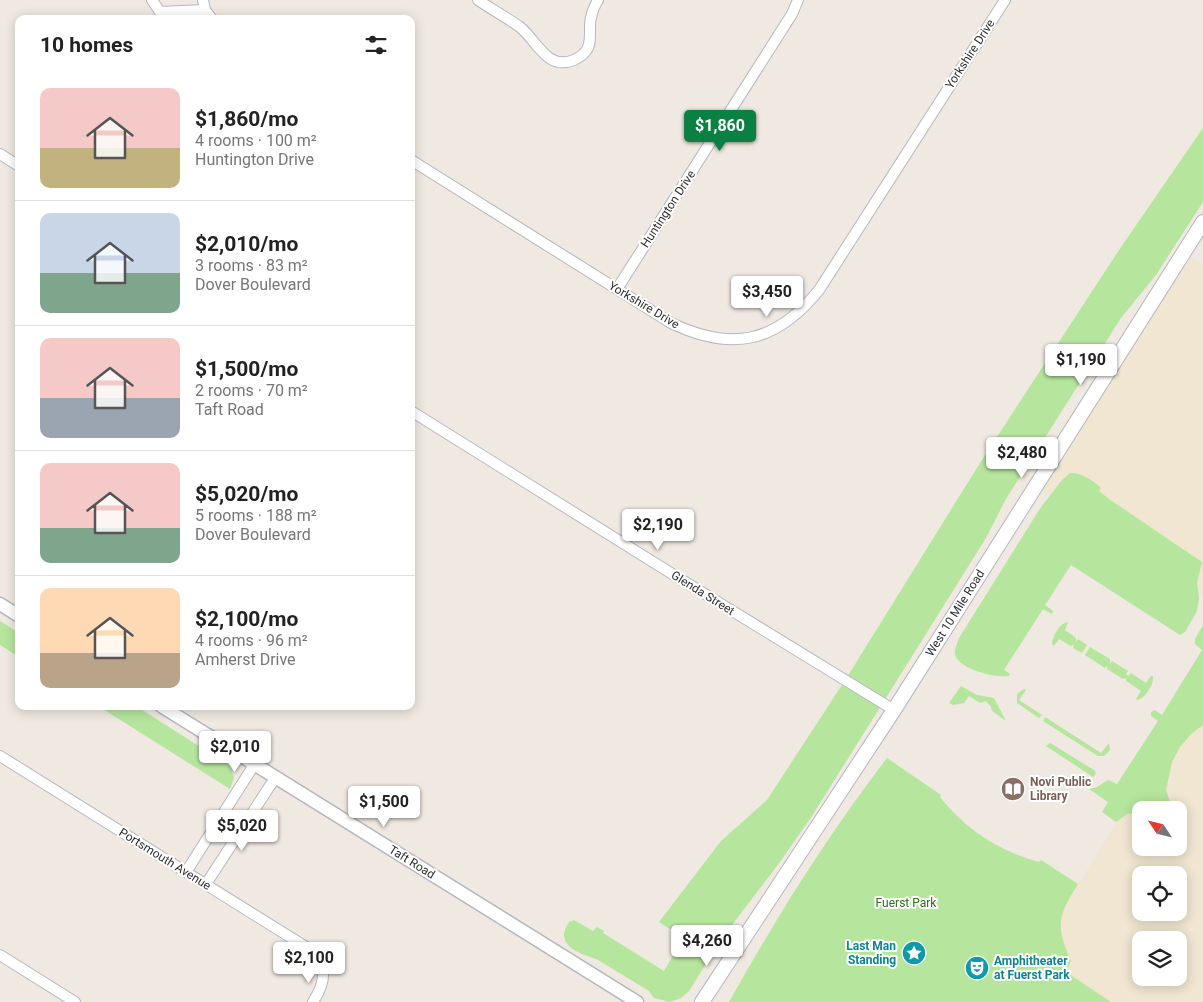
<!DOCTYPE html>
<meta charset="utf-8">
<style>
:root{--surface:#fff;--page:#f6f6f6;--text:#222;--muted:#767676;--line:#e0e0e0;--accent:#0b8043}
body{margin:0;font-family:Roboto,sans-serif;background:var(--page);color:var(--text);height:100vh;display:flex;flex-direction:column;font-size:19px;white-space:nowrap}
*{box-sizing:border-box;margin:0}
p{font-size:16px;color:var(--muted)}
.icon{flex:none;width:28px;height:28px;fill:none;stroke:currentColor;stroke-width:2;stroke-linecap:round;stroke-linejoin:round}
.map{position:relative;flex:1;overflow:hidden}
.panel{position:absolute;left:15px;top:15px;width:400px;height:695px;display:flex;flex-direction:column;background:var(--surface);border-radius:10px;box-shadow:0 2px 12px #0003}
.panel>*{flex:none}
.needle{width:32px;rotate:305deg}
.buttons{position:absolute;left:1132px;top:801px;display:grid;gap:10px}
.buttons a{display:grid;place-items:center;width:55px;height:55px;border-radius:10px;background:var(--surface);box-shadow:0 2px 12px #0003;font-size:25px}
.price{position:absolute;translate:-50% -42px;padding:0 11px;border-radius:5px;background:#fff;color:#222;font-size:16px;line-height:32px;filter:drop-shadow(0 1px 2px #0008)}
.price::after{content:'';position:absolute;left:50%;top:30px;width:15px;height:11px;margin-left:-8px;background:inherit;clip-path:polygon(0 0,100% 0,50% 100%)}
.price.active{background:var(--accent);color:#fff}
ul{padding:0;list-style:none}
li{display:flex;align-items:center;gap:15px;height:125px;padding:0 25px}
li+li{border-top:1px solid var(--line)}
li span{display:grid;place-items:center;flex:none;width:140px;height:100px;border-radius:10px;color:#555}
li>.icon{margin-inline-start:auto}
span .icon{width:60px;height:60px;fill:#fffc;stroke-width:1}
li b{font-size:21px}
h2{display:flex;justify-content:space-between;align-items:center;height:60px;padding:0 25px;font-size:21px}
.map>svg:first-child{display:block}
.education{fill:#f0e6d1;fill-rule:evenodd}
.green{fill:#b6e59e}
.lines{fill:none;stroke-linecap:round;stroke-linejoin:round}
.minor-casing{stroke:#b4b7c1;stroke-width:12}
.tertiary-casing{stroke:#b4b7c1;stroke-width:15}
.secondary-casing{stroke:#b4b7c1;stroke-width:16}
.minor{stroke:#fff;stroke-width:10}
.tertiary{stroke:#fff;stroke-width:12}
.secondary{stroke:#fff;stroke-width:14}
.labels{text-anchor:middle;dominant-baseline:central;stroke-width:4;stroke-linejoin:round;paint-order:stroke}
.street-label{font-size:12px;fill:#2e2e2e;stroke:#fff}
.education-label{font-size:12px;font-weight:bold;fill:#785e54;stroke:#fff;text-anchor:start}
.park-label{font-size:12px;fill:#2c6e1b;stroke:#fff}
.culture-label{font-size:12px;font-weight:bold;fill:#0d838f;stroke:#fff;text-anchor:end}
</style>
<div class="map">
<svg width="1203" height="1002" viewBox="0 0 1203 1002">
<rect width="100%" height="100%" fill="#efe9e1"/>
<g class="education">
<path d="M1185,253L1203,265V596L1036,486Z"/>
<path d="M1203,683V1002H1111L1066,972L1071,961L1062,939L1060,929V921L1065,906ZM1141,810H1179V848H1141ZM1141,875H1179V912H1141ZM1141,940H1179V978H1141Z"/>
</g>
<g class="green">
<path d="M1203,128V202L1156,275L1121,318L1006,499L986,538L812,816L780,862L722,938L689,991L681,998L670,1002L654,998L649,991C632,981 615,970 598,960C587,955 570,952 565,940C562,933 566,927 569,922L574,920L593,931L597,927L604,931L603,933L664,971L674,954L672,951L681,936L659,922L721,841L767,800L849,674L980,463L1119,250Z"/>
<path d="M1070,473C1083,473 1092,480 1101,488L1099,491L1109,499L1202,562L1197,583L1199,598L1197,611L1185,632L1180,635L1071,565L1045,605L1053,611L1052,614L1043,609L1004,670L1010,674L1009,676C995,678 963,670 956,657C953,652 957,644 959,638L1041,507L1062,480Z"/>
<path d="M0,621L19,633V657L0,645Z"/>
<path d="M1068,622L1065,630L1076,638V642L1078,639L1087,645L1082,653L1073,648L1074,645L1071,646L1059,639L1054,646L1052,644C1053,635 1060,623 1068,622Z"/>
<path d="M1203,625V725L1191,734L1180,747L1172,762L1166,790L1170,802L1164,810H1141V812L1127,814L1116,822L1102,812L1108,802L1089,789L1097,787L1108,780L1117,784L1158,721L1151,716V712L1155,710L1162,715L1202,650L1195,644V639Z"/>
<path d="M1090,647L1110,659V664L1112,661L1128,671L1126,674L1128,676L1131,673L1146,683L1151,676H1153C1154,685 1146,697 1138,700L1136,699L1141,691L1126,681V678L1123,679L1107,669V666L1105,668L1085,655Z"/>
<path d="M961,686L977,695L994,698L1006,721L992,711L991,707L986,701L980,703L969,696L964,703L953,705L949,703Z"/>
<path d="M1024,689L1026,690L1019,700L1042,715L1039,718L1017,703V694Z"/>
<path d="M98,706H136L230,766L234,778L230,789Z"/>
<path d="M1045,717L1101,753L1109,743L1110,750L1104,756H1098L1043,721Z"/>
<path d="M1050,743L1094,770L1096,773L1094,776L1093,777L1046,746Z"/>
<path d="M887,758L941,795L940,797C966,830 999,851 1039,862L1041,860L1078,884C1058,916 1055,925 1071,961L1066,972L1111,1002H729C776,918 828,835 887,758Z"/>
</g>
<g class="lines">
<g class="minor-casing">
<g id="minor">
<path d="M152,0L160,12L205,10"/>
<path d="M203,0L205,10L212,19"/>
<path d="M478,0C491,9 506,17 520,27C537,41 547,71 574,60C578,58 583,55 586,51C593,42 588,28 591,18C592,12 595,5 598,0"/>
<path d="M0,154L19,166"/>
<path d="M411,160L671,323C732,352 776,343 819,290L1005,0"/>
<path d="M617,289L792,14L798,0"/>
<path d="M411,411L682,580L894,710"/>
<path d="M0,756L306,947C328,964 327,980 313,1002"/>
<path d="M186,872L254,765"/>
<path d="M206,884L275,778"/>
<path d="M0,955L75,1002"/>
</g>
</g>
<g class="tertiary-casing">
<g id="tertiary">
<path d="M0,604L19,616"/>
<path d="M161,706L637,1002"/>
</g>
</g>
<g class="secondary-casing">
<path id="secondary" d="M702,1002L894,710L1203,222"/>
</g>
<use href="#minor" class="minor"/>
<use href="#tertiary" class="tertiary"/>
<use href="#secondary" class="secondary"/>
</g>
<defs>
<g id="library-disc" transform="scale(1.25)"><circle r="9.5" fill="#8d6e63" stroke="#fff"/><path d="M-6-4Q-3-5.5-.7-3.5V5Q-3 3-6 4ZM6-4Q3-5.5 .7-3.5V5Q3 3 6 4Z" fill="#fff"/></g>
<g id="sight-disc" transform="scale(1.25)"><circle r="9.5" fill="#0f9aa8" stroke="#fff"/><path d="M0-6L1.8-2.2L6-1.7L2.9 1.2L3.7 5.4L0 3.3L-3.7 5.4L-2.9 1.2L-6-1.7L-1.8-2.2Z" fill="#fff"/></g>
<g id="theatre-disc" transform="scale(1.25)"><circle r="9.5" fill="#0f9aa8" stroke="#fff"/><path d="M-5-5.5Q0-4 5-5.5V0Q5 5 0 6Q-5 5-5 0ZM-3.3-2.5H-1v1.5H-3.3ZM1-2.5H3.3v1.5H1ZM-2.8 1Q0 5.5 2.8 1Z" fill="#fff"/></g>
</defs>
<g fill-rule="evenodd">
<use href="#library-disc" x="1013" y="789"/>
<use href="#sight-disc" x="914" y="953"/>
<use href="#theatre-disc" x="977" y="968"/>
</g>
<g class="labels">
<g class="street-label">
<text transform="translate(970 54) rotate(-57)">Yorkshire Drive</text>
<text transform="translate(668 209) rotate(-57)">Huntington Drive</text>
<text transform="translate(644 305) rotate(31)">Yorkshire Drive</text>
<text transform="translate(703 593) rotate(32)">Glenda Street</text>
<text transform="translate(955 613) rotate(-58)">West 10 Mile Road</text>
<text transform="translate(165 859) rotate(32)">Portsmouth Avenue</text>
<text transform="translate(412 862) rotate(32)">Taft Road</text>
</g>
<g class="education-label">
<text x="1030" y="782">Novi Public<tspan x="1030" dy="14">Library</tspan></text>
</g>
<g class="park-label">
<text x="906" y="903">Fuerst Park</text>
</g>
<g class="culture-label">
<text x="896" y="946">Last Man<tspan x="896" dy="14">Standing</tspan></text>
<text x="994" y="961" text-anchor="start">Amphitheater<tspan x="994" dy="14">at Fuerst Park</tspan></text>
</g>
</g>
</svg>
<div class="buttons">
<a><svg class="needle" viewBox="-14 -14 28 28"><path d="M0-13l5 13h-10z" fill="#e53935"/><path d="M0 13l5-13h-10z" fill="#767676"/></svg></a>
<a><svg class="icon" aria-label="locate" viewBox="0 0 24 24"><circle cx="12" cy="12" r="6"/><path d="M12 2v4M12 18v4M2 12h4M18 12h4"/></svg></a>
<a><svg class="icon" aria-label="layers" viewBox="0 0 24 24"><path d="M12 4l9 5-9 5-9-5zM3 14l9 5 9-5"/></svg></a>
</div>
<b class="price active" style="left:720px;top:152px">$1,860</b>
<b class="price" style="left:767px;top:318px">$3,450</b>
<b class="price" style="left:1081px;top:386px">$1,190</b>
<b class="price" style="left:1022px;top:479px">$2,480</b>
<b class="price" style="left:658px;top:551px">$2,190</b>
<b class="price" style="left:235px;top:773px">$2,010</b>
<b class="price" style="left:384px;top:828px">$1,500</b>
<b class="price" style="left:242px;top:852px">$5,020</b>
<b class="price" style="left:707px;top:967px">$4,260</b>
<b class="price" style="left:309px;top:984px">$2,100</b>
<section class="panel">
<h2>10 homes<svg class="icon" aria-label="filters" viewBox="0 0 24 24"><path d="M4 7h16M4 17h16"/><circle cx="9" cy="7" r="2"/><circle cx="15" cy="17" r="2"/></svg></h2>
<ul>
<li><span style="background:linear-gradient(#f6c9c9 60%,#c2b280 0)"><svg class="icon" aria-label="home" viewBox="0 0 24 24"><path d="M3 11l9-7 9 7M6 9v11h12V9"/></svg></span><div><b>$1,860/mo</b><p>4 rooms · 100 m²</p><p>Huntington Drive</p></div></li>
<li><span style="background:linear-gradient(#c9d6e8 60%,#7fa58c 0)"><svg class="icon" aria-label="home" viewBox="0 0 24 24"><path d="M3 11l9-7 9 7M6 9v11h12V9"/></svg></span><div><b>$2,010/mo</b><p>3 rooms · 83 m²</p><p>Dover Boulevard</p></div></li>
<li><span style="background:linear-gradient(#f6c9c9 60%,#9aa5b1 0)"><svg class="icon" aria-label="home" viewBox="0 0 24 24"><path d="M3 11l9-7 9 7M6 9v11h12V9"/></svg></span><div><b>$1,500/mo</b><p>2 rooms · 70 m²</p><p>Taft Road</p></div></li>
<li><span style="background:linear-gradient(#f6c9c9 65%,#7fa58c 0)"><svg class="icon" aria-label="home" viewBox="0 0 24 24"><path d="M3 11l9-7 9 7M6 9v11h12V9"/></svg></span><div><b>$5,020/mo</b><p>5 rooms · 188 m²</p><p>Dover Boulevard</p></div></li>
<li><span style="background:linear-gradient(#ffd9b3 65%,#b9a48a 0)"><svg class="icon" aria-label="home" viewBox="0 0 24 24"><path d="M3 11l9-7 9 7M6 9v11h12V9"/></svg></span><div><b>$2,100/mo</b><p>4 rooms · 96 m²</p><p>Amherst Drive</p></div></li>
</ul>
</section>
</div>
